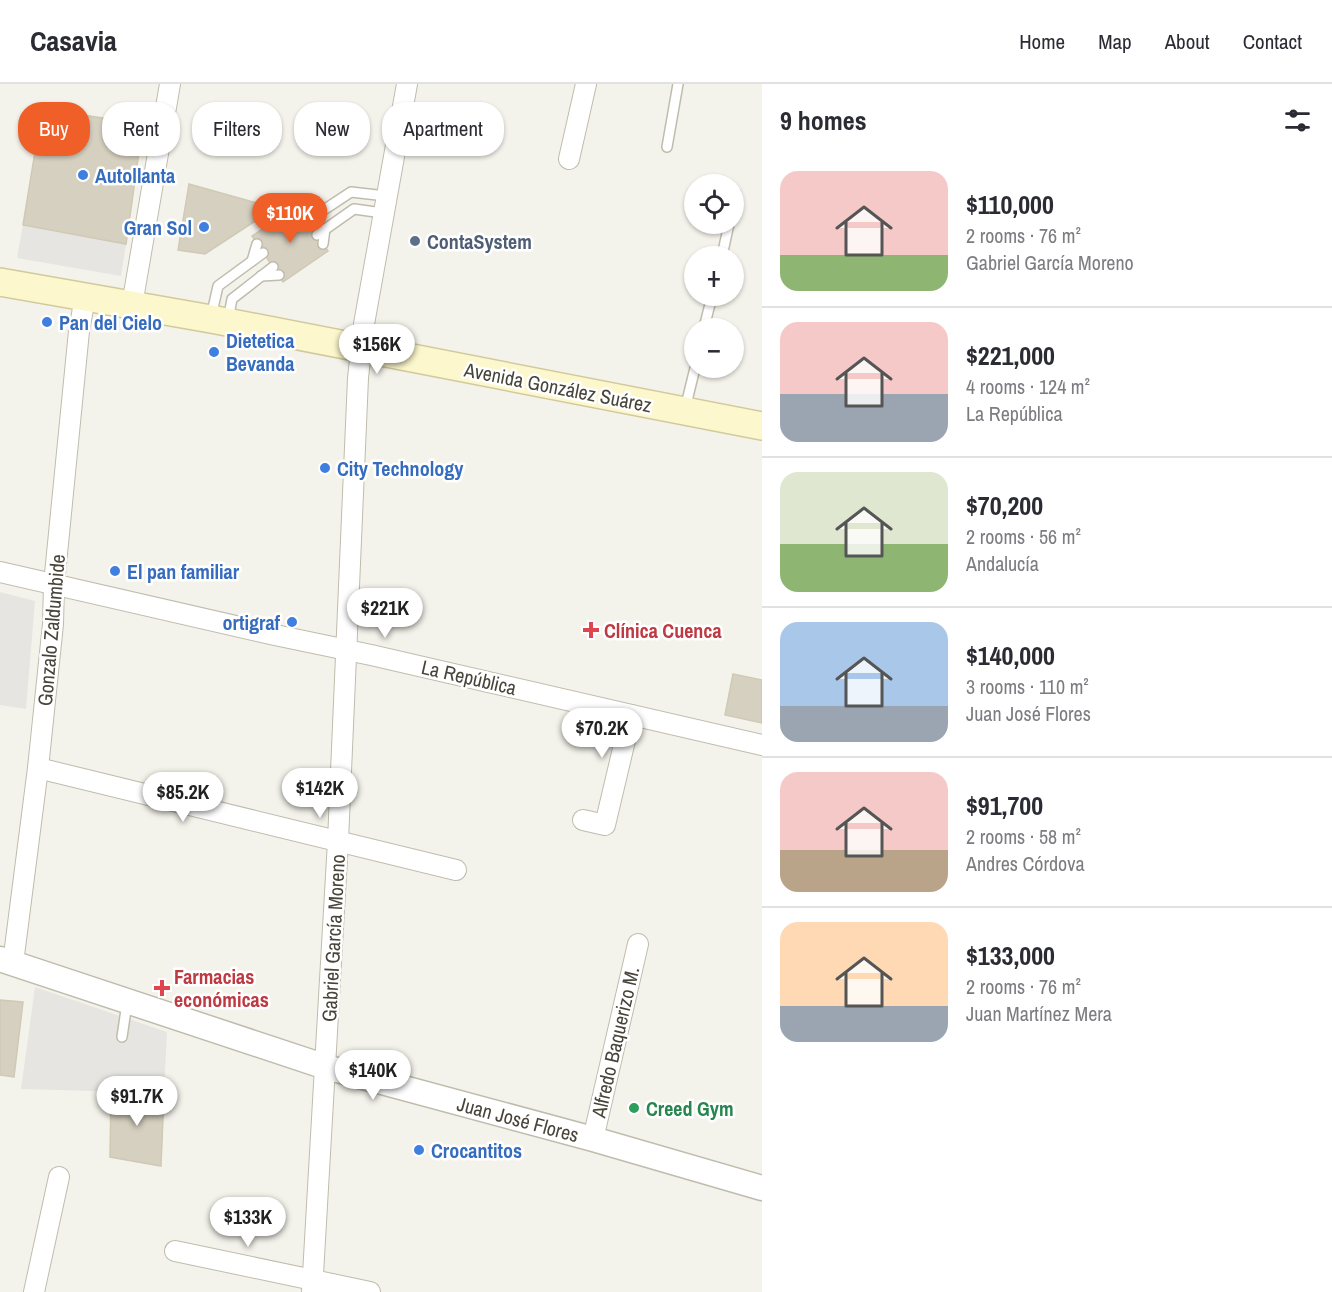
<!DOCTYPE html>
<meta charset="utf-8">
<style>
:root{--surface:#fff;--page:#f2f2f3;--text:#2b2b33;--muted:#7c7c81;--line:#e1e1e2;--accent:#ef5f27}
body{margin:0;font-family:"Archivo Narrow",sans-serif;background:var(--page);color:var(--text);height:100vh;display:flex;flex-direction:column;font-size:22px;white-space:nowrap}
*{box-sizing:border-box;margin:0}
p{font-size:20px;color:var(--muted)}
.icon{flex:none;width:33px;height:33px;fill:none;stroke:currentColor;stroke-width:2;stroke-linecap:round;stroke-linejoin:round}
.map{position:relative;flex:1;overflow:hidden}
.side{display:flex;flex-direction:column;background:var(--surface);width:570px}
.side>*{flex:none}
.guide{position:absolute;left:18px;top:18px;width:570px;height:54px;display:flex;gap:12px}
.buttons{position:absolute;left:684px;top:90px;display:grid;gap:12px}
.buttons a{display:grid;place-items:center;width:60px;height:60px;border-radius:50%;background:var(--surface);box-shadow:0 2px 4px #0004;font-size:30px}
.price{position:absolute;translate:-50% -51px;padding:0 14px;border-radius:21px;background:#fff;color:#222;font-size:20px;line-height:39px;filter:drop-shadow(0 2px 3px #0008)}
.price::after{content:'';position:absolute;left:50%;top:36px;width:18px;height:14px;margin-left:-9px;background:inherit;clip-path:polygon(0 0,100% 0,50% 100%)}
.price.current{background:var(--accent);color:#fff}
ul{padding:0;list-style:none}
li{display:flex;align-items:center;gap:18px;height:150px;padding:0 18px}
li+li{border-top:2px solid var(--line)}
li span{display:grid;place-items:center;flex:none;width:168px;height:120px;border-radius:18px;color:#555}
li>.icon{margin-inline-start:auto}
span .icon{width:72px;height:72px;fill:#fffc;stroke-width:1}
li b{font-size:26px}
h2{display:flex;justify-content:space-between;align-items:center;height:72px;padding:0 18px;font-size:26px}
.pill{padding:0 21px;border-radius:24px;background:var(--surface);box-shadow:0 2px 4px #0004;font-size:21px;line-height:54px}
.pill.current{background:var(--accent);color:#fff}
header{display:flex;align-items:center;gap:36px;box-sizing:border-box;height:84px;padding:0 30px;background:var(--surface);border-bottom:2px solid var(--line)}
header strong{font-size:28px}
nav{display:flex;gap:33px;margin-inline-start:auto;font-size:21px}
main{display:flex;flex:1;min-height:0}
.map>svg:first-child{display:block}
.parking{fill:#e6e5e2}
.building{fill:#d6d0c0;stroke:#d0c9b4;stroke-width:1.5}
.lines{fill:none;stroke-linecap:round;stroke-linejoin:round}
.service-casing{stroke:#c0bcad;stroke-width:12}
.minor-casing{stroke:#c0bcad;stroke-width:22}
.tertiary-casing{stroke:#c0bcad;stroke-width:27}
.secondary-casing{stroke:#d2ca9c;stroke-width:30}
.service{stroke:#fff;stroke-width:9}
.minor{stroke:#fff;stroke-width:20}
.tertiary{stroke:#fff;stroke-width:24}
.secondary{stroke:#fcf7cd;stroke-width:27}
.shop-dot{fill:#3f7fe0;stroke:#fff;stroke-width:2}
.service-dot{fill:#5c6f8a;stroke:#fff;stroke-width:2}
.health-dot{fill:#e0444e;stroke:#fff;stroke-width:2}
.leisure-dot{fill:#2e9e5b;stroke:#fff;stroke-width:2}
.labels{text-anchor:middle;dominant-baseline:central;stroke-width:5;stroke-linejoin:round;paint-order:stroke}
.shop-label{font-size:20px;font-weight:bold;fill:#366cbe;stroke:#fff;text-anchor:start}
.service-label{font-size:20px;font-weight:bold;fill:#4e5e75;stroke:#fff;text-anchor:start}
.street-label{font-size:20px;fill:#484439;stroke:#fff}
.health-label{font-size:20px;font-weight:bold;fill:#be3a42;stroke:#fff;text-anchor:start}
.leisure-label{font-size:20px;font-weight:bold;fill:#27864d;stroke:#fff;text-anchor:start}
</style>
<header>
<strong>Casavia</strong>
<nav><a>Home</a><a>Map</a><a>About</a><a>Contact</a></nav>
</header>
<main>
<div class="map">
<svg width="762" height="1208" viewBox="0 0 762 1208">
<rect width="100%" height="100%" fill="#f4f3eb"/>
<g class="parking">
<path d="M23,141L126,160L121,192L17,174Z"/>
<path d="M0,508L35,517L26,625L0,621Z"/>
<path d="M35,903L167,948L164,1009L21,1005Z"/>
</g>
<g class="building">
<path d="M42,25L143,40L126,160L23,141Z"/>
<path d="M189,100L275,124L205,170L178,166Z"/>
<path d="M297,122L328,167L283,198L252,152Z"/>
<path d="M733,590L762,596V639L725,631Z"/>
<path d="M0,916L23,918L14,993L0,991Z"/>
<path d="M111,1009H164L161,1082L110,1073Z"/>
</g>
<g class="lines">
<g class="service-casing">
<g id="service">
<path d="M667,63L678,0"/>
<path d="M734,123L736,110"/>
<path d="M302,129L315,132"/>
<path d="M307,137L351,108L386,112"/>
<path d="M317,151L354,125L383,129"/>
<path d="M323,160L325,145"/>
<path d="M722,172L729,140"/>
<path d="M252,177L257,160"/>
<path d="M261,192L279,191"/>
<path d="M211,233L218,202L263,169"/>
<path d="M228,236L232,215L273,183"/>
<path d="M704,244L712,212"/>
<path d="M685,325L695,284"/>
<path d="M122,953L127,919"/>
</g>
</g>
<g class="minor-casing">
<g id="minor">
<path d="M569,75L586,0"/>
<path d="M132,221L170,0"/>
<path d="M0,488L275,551L371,571L762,661"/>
<path d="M38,684L456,786"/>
<path d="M583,736L605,741L631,631"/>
<path d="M13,879L38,684L53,540L54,500L79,247L85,213"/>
<path d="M593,1055L638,860"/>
<path d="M175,1167L370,1208"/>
<path d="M34,1208L59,1093"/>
<path d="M312,1208L338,757L358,294L364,240L407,0"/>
</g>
</g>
<g class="tertiary-casing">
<path id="tertiary" d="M0,875L326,983L593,1055L762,1104"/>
</g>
<g class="secondary-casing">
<path id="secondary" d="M0,198L211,235L762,342"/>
</g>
<use href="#service" class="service"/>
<use href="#minor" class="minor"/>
<use href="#tertiary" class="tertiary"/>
<use href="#secondary" class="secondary"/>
</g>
<g class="shop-dot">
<circle cx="83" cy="91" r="6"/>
<circle cx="204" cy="143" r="6"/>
<circle cx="47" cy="238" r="6"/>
<circle cx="214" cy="268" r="6"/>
<circle cx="325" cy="384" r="6"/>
<circle cx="115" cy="487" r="6"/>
<circle cx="292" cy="538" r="6"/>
<circle cx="419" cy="1066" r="6"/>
</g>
<circle class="service-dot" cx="415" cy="157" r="6"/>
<g class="health-dot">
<path d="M588 537h6v6h6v6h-6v6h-6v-6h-6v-6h6z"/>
<path d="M159 895h6v6h6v6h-6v6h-6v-6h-6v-6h6z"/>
</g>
<circle class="leisure-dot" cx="634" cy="1024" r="6"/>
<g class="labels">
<g class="shop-label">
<text x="95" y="91">Autollanta</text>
<text x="192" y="143" text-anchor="end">Gran Sol</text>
<text x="59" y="238">Pan del Cielo</text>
<text x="226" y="256">Dietetica<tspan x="226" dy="23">Bevanda</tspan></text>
<text x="337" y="384">City Technology</text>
<text x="127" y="487">El pan familiar</text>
<text x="280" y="538" text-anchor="end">ortigraf</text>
<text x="431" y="1066">Crocantitos</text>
</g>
<g class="service-label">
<text x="427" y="157">ContaSystem</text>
</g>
<g class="street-label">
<text transform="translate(558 303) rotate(11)">Avenida González Suárez</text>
<text transform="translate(51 546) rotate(-85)">Gonzalo Zaldumbide</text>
<text transform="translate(469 593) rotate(13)">La República</text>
<text transform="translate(333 854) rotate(-87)">Gabriel García Moreno</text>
<text transform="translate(615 958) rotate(-77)">Alfredo Baquerizo M.</text>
<text transform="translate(518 1035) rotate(15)">Juan José Flores</text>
</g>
<g class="health-label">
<text x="604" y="546">Clínica Cuenca</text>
<text x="174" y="892">Farmacias<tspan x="174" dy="23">económicas</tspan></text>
</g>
<g class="leisure-label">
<text x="646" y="1024">Creed Gym</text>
</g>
</g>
</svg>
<div class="buttons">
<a><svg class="icon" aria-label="locate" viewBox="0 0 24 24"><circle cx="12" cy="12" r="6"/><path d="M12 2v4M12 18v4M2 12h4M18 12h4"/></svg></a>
<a>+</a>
<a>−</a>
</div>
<b class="price current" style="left:290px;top:160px">$110K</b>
<b class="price" style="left:377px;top:291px">$156K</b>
<b class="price" style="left:385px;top:555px">$221K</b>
<b class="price" style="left:602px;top:675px">$70.2K</b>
<b class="price" style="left:320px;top:735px">$142K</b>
<b class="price" style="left:183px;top:739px">$85.2K</b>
<b class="price" style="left:373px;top:1017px">$140K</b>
<b class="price" style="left:137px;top:1043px">$91.7K</b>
<b class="price" style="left:248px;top:1164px">$133K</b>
<div class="guide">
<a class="pill current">Buy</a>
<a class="pill">Rent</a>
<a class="pill">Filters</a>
<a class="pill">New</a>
<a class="pill">Apartment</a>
</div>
</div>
<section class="side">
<h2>9 homes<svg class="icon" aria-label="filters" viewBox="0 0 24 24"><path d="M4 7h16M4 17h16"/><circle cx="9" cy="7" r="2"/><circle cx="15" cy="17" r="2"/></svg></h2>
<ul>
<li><span style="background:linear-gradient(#f6c9c9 70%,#8fb573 0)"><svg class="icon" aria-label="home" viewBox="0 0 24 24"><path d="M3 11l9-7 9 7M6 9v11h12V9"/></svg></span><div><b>$110,000</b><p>2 rooms · 76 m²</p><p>Gabriel García Moreno</p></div></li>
<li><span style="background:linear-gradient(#f6c9c9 60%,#9aa5b1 0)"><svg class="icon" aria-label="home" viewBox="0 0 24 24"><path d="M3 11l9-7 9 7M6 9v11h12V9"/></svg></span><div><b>$221,000</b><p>4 rooms · 124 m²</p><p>La República</p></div></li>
<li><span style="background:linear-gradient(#dfe7d0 60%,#8fb573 0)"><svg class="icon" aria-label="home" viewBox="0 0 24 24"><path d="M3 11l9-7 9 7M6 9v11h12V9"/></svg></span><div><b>$70,200</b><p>2 rooms · 56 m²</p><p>Andalucía</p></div></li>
<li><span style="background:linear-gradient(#a9c7e8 70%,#9aa5b1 0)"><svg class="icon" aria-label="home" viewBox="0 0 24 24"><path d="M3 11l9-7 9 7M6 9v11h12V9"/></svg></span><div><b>$140,000</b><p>3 rooms · 110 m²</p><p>Juan José Flores</p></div></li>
<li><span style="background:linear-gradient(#f6c9c9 65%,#b9a48a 0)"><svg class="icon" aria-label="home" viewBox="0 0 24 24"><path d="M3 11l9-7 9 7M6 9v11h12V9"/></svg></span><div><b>$91,700</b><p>2 rooms · 58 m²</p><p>Andres Córdova</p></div></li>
<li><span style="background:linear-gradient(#ffd9b3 70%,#9aa5b1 0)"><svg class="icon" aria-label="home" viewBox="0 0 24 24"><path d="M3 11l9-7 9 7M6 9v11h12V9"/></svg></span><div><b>$133,000</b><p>2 rooms · 76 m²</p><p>Juan Martínez Mera</p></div></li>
</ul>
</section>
</main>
